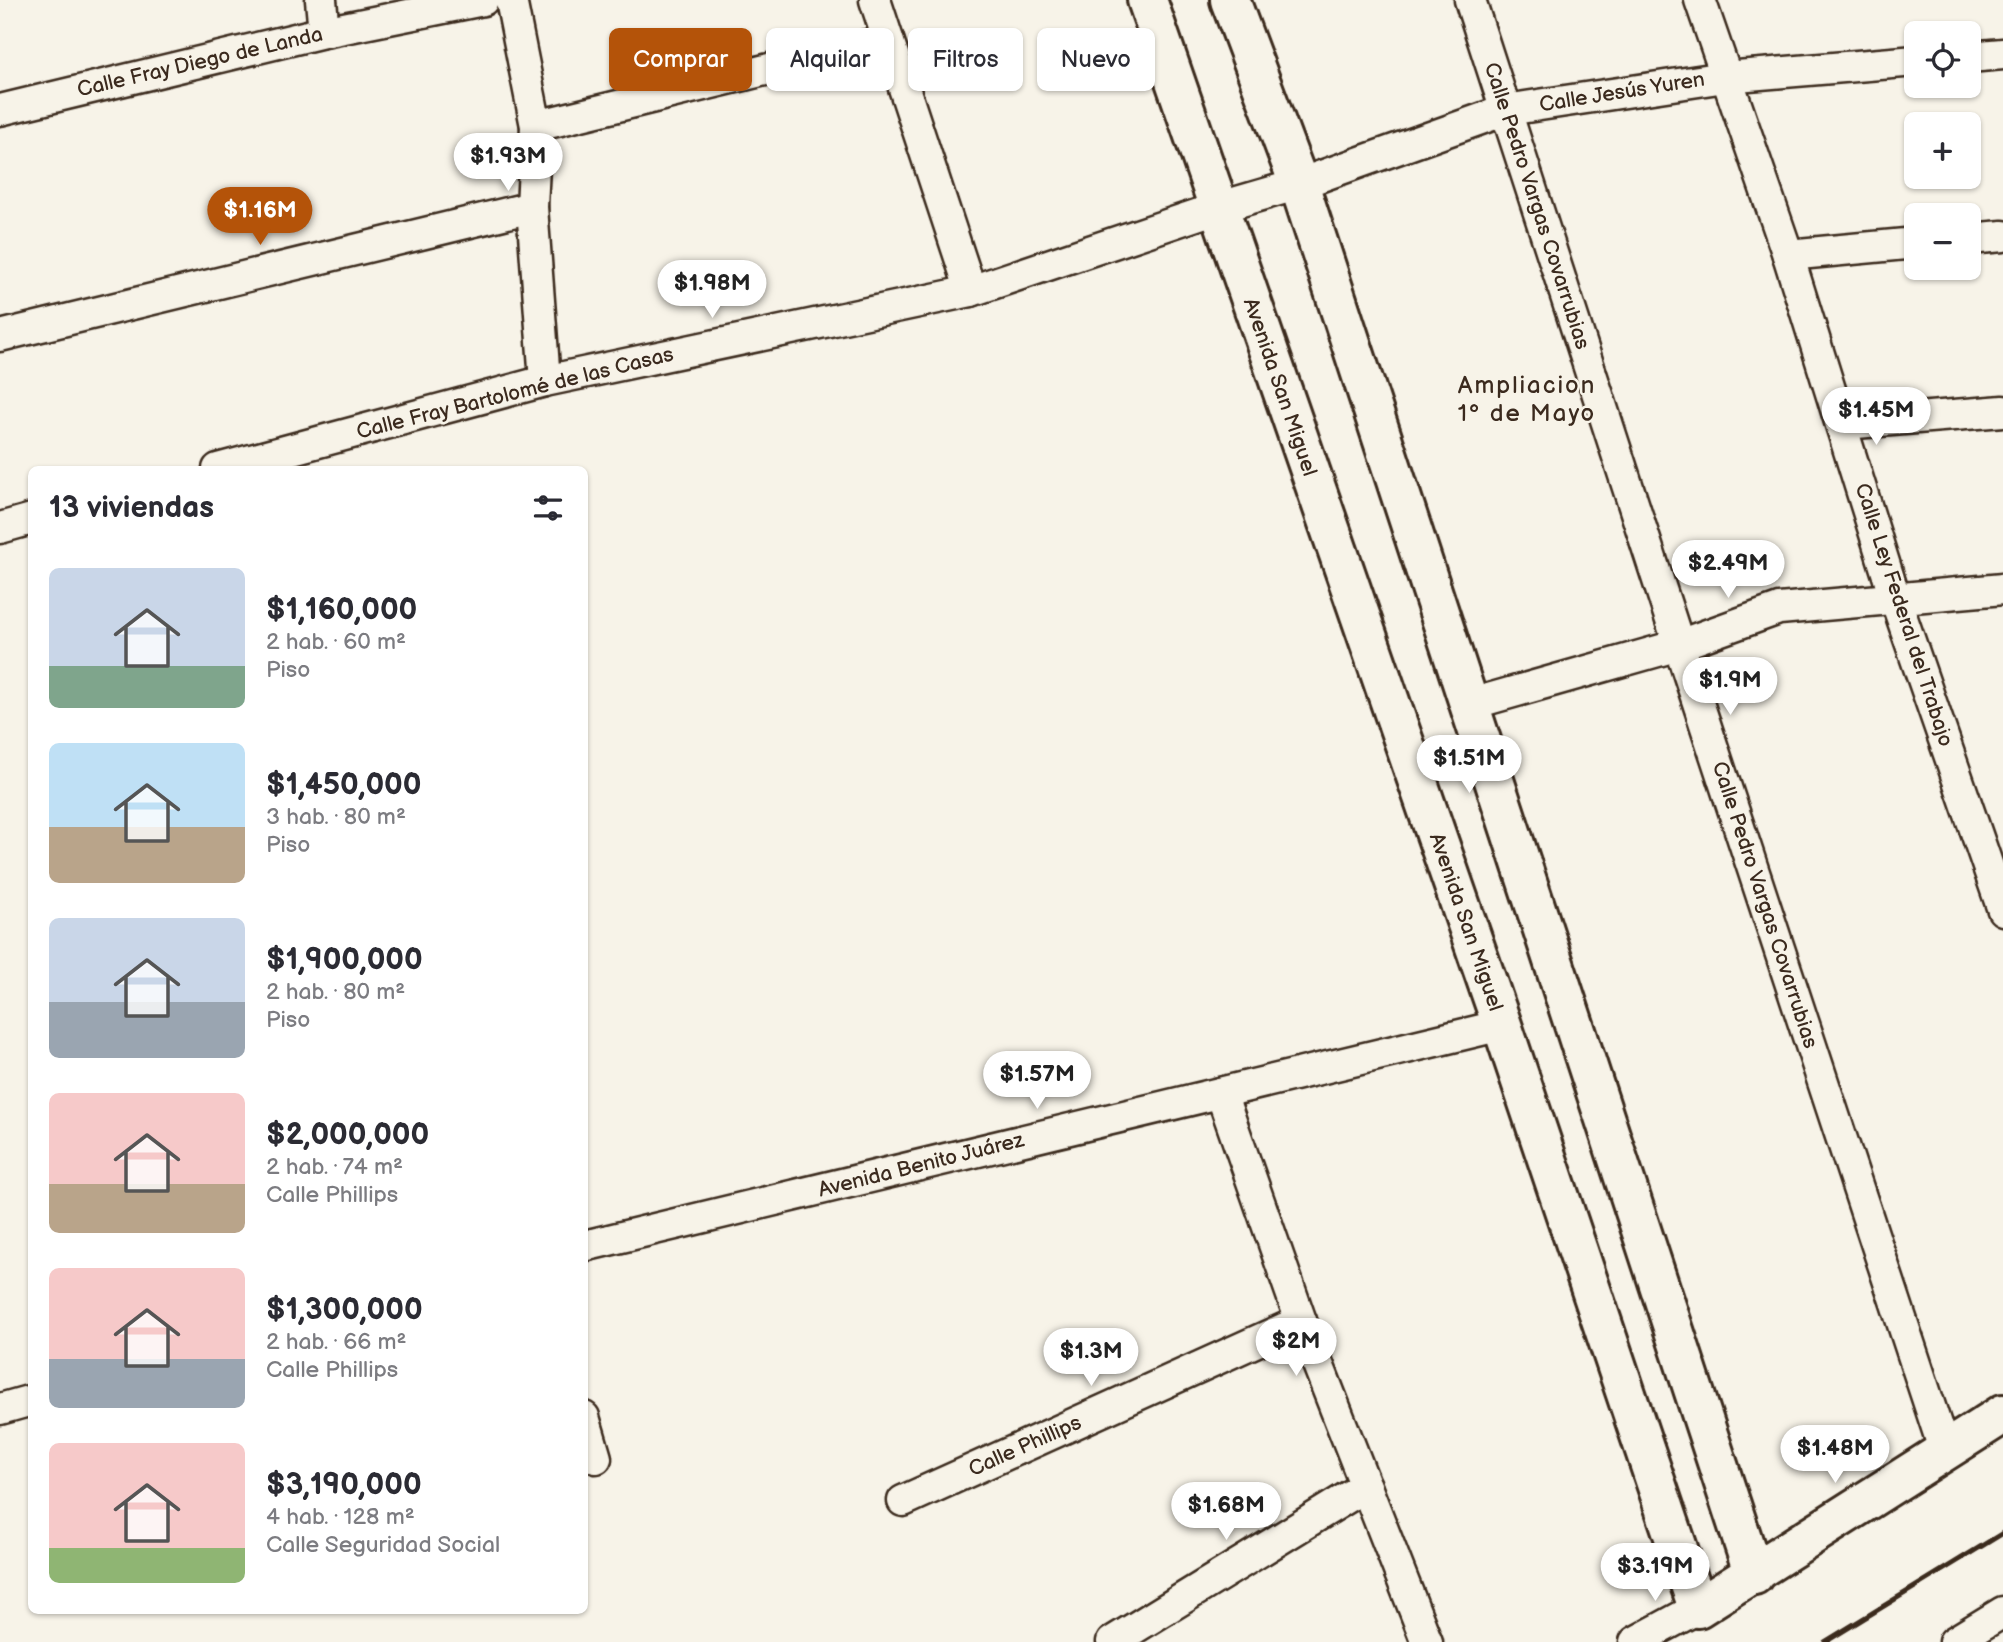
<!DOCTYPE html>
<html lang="es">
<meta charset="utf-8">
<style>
:root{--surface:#fff;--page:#f7f7f7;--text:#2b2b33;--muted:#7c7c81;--accent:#b45309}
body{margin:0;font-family:"Balsamiq Sans",sans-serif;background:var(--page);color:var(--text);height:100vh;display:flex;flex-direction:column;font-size:26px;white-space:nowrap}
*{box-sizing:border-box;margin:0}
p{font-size:23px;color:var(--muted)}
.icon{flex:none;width:38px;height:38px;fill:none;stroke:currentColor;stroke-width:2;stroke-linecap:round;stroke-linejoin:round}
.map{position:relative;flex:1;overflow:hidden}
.drawer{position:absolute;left:28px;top:466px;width:560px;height:1148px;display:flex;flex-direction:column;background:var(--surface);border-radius:10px;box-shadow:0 2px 5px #0004}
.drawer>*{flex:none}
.top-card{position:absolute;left:609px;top:28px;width:665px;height:63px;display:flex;gap:14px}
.buttons{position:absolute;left:1904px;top:21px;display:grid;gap:14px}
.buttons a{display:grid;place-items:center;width:77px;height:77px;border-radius:10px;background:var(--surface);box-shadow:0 2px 5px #0004;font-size:35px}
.price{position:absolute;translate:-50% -60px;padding:0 16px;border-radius:24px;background:#fff;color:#222;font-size:23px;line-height:46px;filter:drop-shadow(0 2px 4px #0008)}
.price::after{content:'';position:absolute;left:50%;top:42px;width:21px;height:16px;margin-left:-10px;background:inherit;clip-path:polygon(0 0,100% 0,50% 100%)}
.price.current{background:var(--accent);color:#fff}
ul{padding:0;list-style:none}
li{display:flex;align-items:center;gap:21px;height:175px;padding:0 21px}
li span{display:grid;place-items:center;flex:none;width:196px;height:140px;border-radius:10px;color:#555}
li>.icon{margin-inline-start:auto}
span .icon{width:84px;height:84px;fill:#fffc;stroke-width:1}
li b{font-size:30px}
h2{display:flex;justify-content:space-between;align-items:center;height:84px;padding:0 21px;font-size:30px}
.pill{padding:0 24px;border-radius:10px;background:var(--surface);box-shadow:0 2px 5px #0004;font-size:24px;line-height:63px}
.pill.current{background:var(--accent);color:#fff}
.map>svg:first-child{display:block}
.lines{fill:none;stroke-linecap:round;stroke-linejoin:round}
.street-casing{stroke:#3b2a1e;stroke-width:35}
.secondary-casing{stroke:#3b2a1e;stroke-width:44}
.street{stroke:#f7f3e8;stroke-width:30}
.secondary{stroke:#f7f3e8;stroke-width:38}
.rail{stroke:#3b2a1e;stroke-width:5}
.labels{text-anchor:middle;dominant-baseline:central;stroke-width:5;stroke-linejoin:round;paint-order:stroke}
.street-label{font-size:21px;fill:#3b2a1e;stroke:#f7f3e8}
.quarter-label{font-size:24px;letter-spacing:2px;fill:#3b2a1e;stroke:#f7f3e8}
</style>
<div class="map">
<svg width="2003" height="1642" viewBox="0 0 2003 1642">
<rect width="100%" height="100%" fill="#f7f3e8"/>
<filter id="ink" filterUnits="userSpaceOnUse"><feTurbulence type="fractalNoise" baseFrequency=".0143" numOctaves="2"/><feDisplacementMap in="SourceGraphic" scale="14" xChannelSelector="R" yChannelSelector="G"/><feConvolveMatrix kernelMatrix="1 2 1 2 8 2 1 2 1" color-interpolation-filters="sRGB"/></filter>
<g filter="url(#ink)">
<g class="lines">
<g class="street-casing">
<g id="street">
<path d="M321,0L324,32"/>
<path d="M511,0L536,126L532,207L545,381"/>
<path d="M875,0L971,291"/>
<path d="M1470,0L1679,645L1944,1449"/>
<path d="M1700,0L1788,255L1895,598L2003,910"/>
<path d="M1969,57L2003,54"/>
<path d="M0,110L324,32L483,0"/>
<path d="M536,126L888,40"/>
<path d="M1969,239L2003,236"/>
<path d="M1788,255L1916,243"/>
<path d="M0,336L532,207"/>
<path d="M1843,424L2003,411"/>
<path d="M218,469L545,381L971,291L1217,208L1299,184L1506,110L1725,77L1916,61"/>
<path d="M0,528L32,519"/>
<path d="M1471,704L1679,645L1779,609L2003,589"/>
<path d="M1221,1093L1301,1321L1427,1642"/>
<path d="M584,1246L1502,1025"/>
<path d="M0,1409L32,1400"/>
<path d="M584,1417L596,1458"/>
<path d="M903,1501L1301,1321"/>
<path d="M1112,1642L1366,1486"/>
<path d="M1635,1642L1698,1608"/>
<path d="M1954,1642L2003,1612"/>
</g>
</g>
<g class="secondary-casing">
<g id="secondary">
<path d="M1147,0L1502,1025L1698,1608L2003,1414"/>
<path d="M1230,0L1299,184L1754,1575"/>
</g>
</g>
<use href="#street" class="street"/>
<use href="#secondary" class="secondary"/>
<path class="rail" d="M1825,1642L2003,1533"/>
</g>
</g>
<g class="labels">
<g class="street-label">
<text transform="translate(200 62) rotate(-13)">Calle Fray Diego de Landa</text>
<text transform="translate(1622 92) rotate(-9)">Calle Jesús Yuren</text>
<text transform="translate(1537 206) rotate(72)">Calle Pedro Vargas Covarrubias</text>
<text transform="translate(1280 387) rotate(71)">Avenida San Miguel</text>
<text transform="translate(515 393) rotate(-14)">Calle Fray Bartolomé de las Casas</text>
<text transform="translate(1904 615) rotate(72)">Calle Ley Federal del Trabajo</text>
<text transform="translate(1765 905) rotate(72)">Calle Pedro Vargas Covarrubias</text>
<text transform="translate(1466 922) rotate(71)">Avenida San Miguel</text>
<text transform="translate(921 1165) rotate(-14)">Avenida Benito Juárez</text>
<text transform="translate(1025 1446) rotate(-24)">Calle Phillips</text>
</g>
<g class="quarter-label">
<text x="1527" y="385">Ampliacion<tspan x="1527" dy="28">1º de Mayo</tspan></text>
</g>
</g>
</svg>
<div class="buttons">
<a><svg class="icon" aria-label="locate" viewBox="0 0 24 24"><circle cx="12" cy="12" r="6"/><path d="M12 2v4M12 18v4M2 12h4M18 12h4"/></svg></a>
<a>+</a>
<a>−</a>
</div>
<b class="price" style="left:508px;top:193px">$1.93M</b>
<b class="price current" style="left:260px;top:247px">$1.16M</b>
<b class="price" style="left:712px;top:320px">$1.98M</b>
<b class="price" style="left:1876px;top:447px">$1.45M</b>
<b class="price" style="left:1728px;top:600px">$2.49M</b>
<b class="price" style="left:1730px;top:717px">$1.9M</b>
<b class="price" style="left:1469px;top:795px">$1.51M</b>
<b class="price" style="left:1037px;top:1111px">$1.57M</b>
<b class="price" style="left:1296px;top:1378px">$2M</b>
<b class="price" style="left:1091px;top:1388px">$1.3M</b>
<b class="price" style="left:1835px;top:1485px">$1.48M</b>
<b class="price" style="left:1226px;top:1542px">$1.68M</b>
<b class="price" style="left:1655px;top:1603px">$3.19M</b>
<div class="top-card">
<a class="pill current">Comprar</a>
<a class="pill">Alquilar</a>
<a class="pill">Filtros</a>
<a class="pill">Nuevo</a>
</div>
<section class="drawer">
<h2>13 viviendas<svg class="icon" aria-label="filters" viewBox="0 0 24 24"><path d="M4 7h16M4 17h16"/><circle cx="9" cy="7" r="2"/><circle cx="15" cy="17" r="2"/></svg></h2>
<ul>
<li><span style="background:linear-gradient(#c9d6e8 70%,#7fa58c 0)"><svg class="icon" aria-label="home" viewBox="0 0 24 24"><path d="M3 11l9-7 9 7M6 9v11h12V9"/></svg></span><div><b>$1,160,000</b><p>2 hab. · 60 m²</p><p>Piso</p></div></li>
<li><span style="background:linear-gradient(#bfe0f5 60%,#b9a48a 0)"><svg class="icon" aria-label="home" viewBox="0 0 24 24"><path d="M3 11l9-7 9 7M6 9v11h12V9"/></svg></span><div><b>$1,450,000</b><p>3 hab. · 80 m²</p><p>Piso</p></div></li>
<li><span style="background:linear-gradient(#c9d6e8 60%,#9aa5b1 0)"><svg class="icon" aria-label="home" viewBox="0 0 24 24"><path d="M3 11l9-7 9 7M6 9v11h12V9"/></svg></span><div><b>$1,900,000</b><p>2 hab. · 80 m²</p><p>Piso</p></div></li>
<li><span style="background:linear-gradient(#f6c9c9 65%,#b9a48a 0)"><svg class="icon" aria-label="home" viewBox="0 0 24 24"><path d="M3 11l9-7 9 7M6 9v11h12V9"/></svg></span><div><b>$2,000,000</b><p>2 hab. · 74 m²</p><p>Calle Phillips</p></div></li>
<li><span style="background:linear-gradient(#f6c9c9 65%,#9aa5b1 0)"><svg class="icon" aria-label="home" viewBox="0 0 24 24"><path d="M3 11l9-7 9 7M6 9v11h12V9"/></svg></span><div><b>$1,300,000</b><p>2 hab. · 66 m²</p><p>Calle Phillips</p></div></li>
<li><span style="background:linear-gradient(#f6c9c9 75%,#8fb573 0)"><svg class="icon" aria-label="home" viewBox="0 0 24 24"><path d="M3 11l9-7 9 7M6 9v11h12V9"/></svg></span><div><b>$3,190,000</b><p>4 hab. · 128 m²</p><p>Calle Seguridad Social</p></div></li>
</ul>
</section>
</div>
